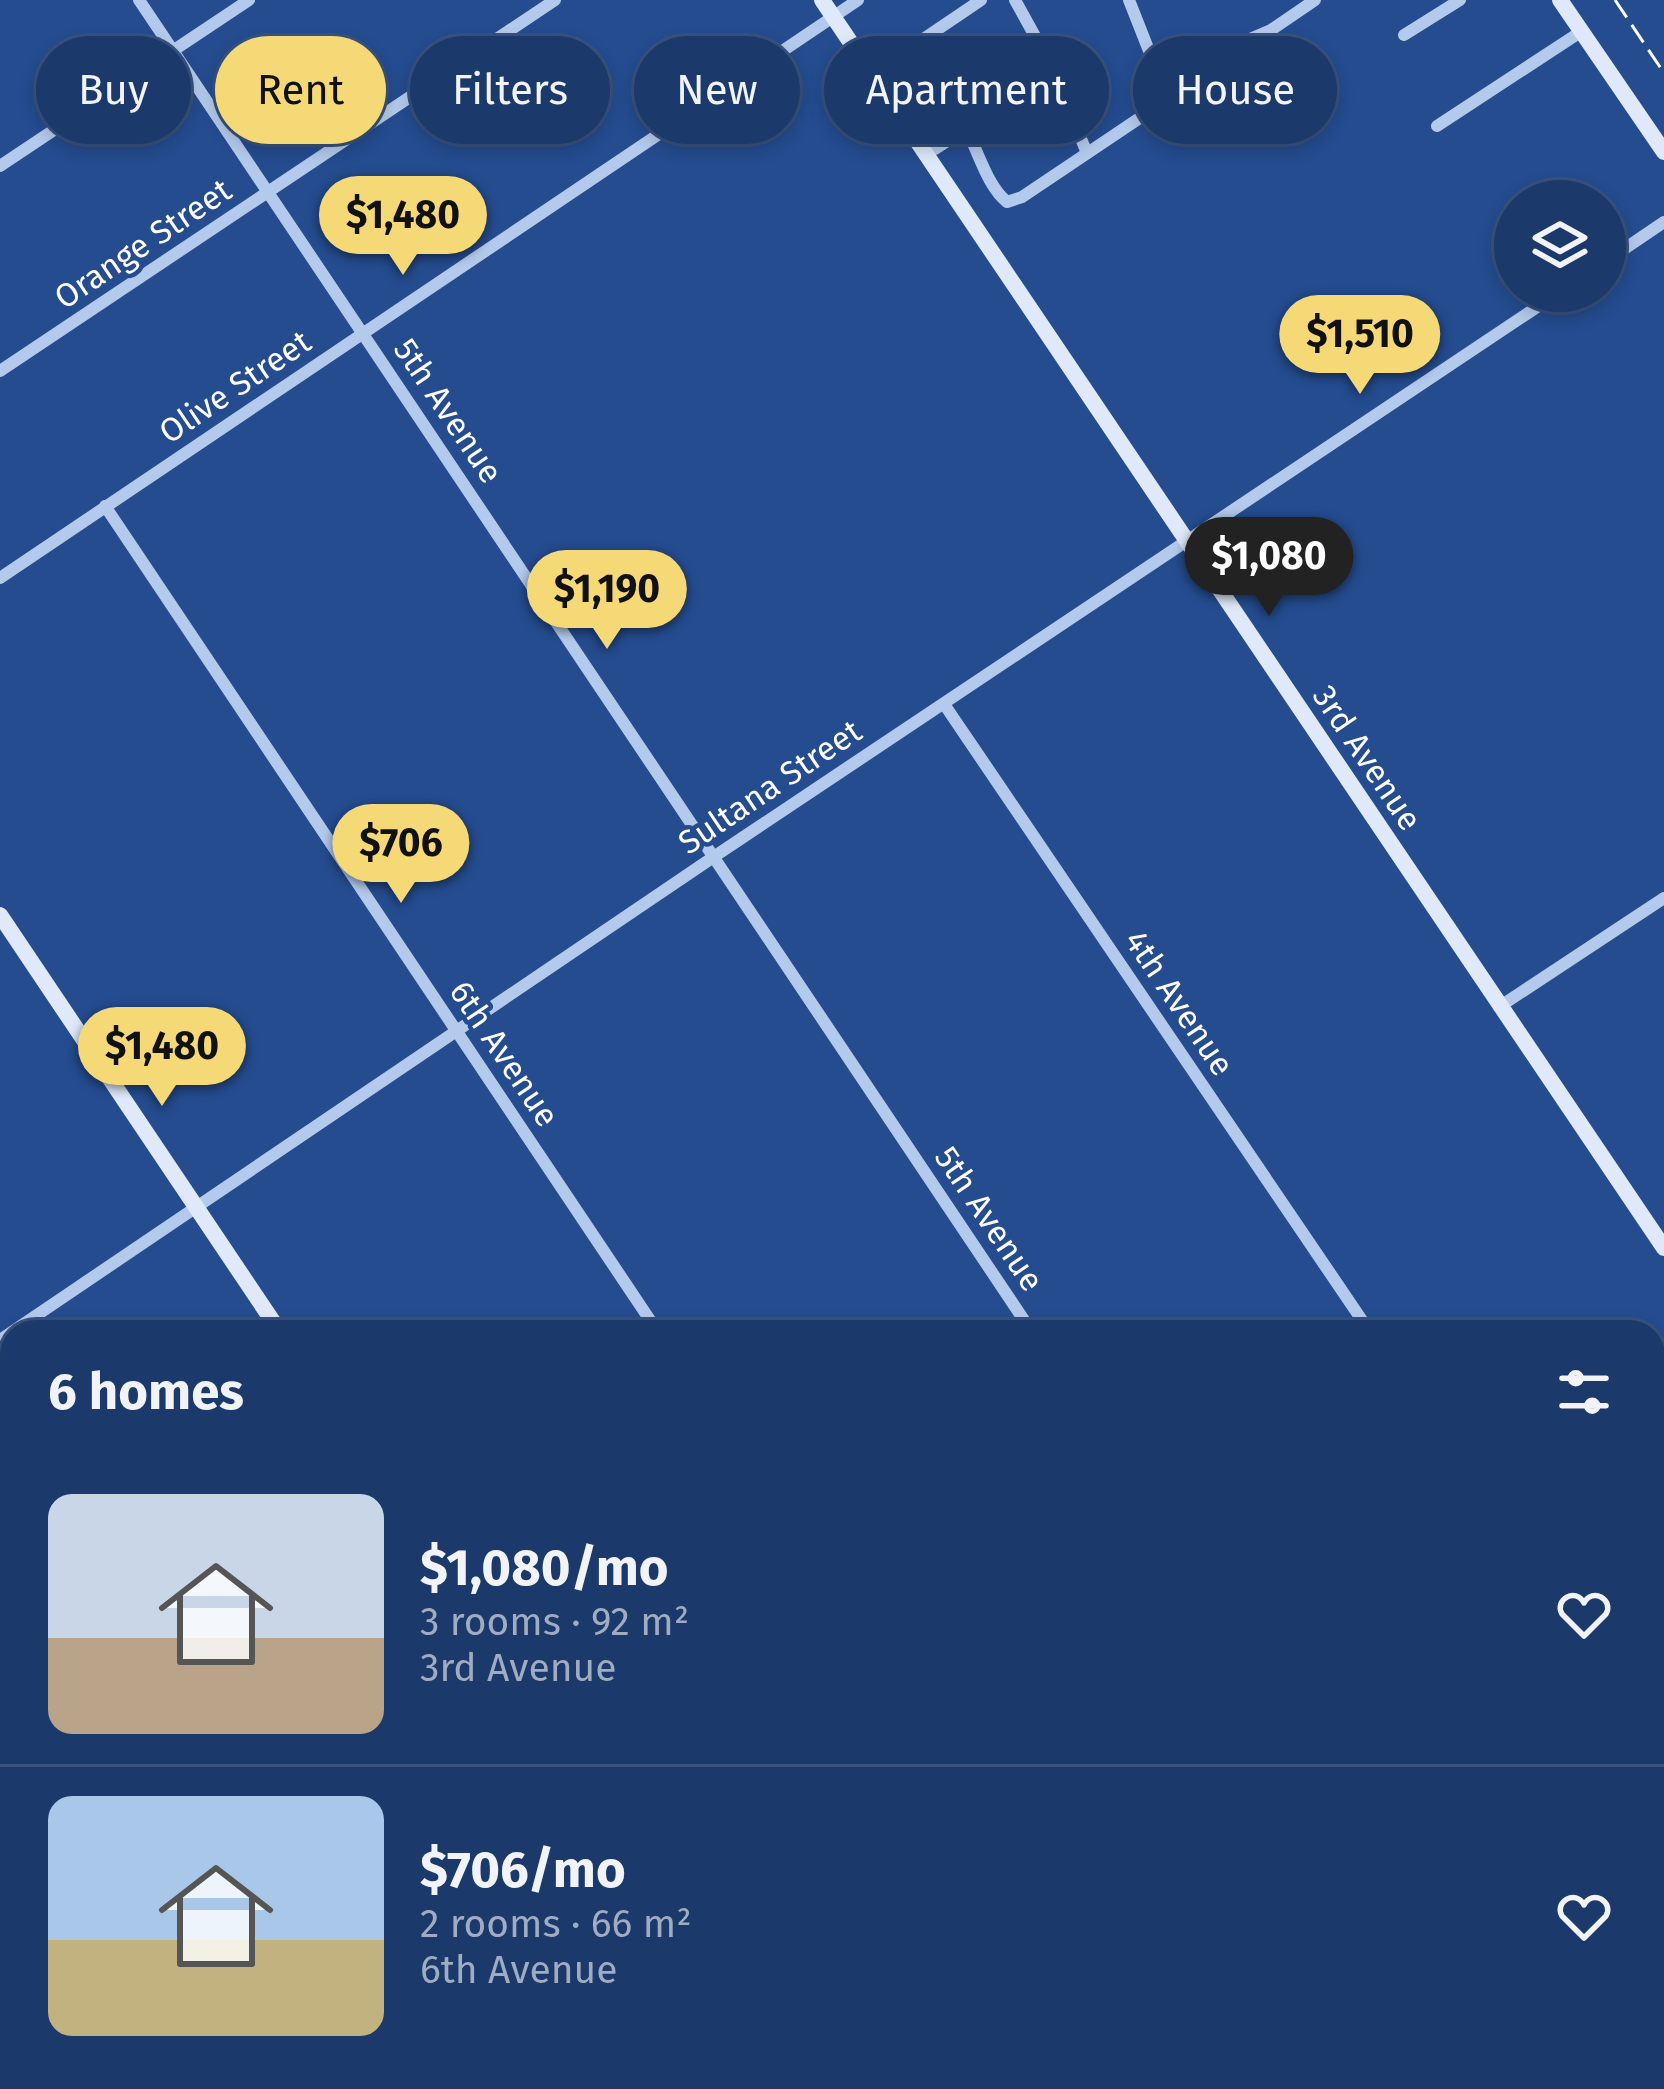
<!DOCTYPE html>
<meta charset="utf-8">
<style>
:root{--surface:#1b396b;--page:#284473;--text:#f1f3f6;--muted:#a0acc1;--line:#39537e;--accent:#f6d977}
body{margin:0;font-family:"Fira Sans",sans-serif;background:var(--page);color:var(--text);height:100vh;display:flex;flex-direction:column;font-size:45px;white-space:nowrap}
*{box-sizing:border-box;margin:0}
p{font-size:39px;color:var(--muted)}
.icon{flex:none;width:66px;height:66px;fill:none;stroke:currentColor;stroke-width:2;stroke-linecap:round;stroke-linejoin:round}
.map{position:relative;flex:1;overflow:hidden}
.drawer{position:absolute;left:0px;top:1320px;width:1665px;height:771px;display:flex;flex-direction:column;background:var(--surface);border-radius:36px 36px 0 0;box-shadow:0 6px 18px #0003,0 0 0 3px var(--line)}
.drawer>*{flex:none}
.banner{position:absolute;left:36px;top:36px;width:1593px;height:108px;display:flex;gap:24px}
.controls{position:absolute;left:1494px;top:180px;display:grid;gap:24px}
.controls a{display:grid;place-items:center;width:132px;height:132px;border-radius:50%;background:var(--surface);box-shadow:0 6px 18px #0003,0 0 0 3px var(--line);font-size:60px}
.price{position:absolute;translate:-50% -102px;padding:0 27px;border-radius:42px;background:var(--accent);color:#111;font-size:39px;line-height:78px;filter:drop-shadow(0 3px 6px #0008)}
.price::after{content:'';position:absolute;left:50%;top:72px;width:36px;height:27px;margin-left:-18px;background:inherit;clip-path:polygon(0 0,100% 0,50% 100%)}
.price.on{background:#222;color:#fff}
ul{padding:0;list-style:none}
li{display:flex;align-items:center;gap:36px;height:300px;padding:0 48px}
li+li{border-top:3px solid var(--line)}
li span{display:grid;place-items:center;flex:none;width:336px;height:240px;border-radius:24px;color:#555}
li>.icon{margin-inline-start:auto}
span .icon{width:144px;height:144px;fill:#fffc;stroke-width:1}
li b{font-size:51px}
h2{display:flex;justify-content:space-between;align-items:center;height:144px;padding:0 48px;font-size:51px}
.tag{padding:0 42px;border-radius:54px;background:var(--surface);box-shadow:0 6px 18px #0003,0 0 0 3px var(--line);font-size:42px;line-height:108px}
.tag.on{background:var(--accent);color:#111}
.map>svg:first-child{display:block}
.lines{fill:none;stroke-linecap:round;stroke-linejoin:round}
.street{stroke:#b4caec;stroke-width:12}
.secondary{stroke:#dfe9f9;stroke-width:16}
.rail{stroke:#fff;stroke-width:3;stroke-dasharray:21 9;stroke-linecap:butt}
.labels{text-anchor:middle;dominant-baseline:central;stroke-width:9;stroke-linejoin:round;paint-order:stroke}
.street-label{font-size:33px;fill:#fff;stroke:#244c8f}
</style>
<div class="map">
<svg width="1664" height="2089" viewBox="0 0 1664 2089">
<rect width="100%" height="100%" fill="#244c8f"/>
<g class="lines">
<g class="street">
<path d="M139,0L1032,1332"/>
<path d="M981,0L922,40L915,52C923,79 950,100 964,125C978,149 986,185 1007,202L1022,197L1168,99L1243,42L1271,30L1315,0"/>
<path d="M1015,0L1047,58L1087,153"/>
<path d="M1129,0L1168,99"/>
<path d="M1404,35L1460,0"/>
<path d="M1437,126L1582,31"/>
<path d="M924,149H935L966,129"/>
<path d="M924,149L961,120"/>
<path d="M0,166L249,0"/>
<path d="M1605,262L1664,222"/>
<path d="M0,371L555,0"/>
<path d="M105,506L658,1332"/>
<path d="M0,578L858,0"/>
<path d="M944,704L1370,1332"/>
<path d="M1499,1007L1664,898"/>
<path d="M0,1340L715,856L1561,291"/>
<path d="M0,1465L12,1482"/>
<path d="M408,2079L415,2089"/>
<path d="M1531,2079L1538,2089"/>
<path d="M639,2089L654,2079"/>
</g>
<g class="secondary">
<path d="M822,0L1664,1248"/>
<path d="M1560,0L1664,152"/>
<path d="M0,915L280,1332"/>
<path d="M1653,1787L1664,1779"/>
<path d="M0,2034L12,2052"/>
<path d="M30,2079L37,2089"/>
<path d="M782,2079L789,2089"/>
<path d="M1203,2089L1217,2079"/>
</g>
<path class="rail" d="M1615,0L1664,73"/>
</g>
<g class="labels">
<g class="street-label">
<text transform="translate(143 244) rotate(-34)">Orange Street</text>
<text transform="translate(235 387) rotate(-34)">Olive Street</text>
<text transform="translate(448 411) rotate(56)">5th Avenue</text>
<text transform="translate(1367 758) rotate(56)">3rd Avenue</text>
<text transform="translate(770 787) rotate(-34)">Sultana Street</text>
<text transform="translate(1179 1003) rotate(56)">4th Avenue</text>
<text transform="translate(504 1054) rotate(56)">6th Avenue</text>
<text transform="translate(989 1219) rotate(56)">5th Avenue</text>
</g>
</g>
</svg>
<div class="controls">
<a><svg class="icon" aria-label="layers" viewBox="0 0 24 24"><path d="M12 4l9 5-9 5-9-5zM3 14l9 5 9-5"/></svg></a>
</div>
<b class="price" style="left:403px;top:278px">$1,480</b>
<b class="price" style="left:1360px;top:397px">$1,510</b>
<b class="price on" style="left:1269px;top:619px">$1,080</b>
<b class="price" style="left:607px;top:652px">$1,190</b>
<b class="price" style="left:401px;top:906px">$706</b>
<b class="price" style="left:162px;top:1109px">$1,480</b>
<div class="banner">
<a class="tag">Buy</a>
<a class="tag on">Rent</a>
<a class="tag">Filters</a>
<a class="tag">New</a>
<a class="tag">Apartment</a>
<a class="tag">House</a>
</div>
<section class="drawer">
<h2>6 homes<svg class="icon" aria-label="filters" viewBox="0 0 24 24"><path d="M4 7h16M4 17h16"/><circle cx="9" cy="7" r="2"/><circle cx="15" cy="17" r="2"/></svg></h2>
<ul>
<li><span style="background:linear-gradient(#c9d6e8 60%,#b9a48a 0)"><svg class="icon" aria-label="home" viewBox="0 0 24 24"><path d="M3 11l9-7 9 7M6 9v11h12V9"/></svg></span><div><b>$1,080/mo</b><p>3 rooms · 92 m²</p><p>3rd Avenue</p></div><svg class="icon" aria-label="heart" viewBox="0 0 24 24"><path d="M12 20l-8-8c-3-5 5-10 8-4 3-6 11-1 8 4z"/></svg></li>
<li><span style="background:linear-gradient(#a9c7e8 60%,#c2b280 0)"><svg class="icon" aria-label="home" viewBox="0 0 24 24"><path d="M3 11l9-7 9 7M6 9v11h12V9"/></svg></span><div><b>$706/mo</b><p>2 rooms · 66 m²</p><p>6th Avenue</p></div><svg class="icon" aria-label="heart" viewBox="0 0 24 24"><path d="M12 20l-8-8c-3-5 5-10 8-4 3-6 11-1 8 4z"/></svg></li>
</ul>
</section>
</div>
